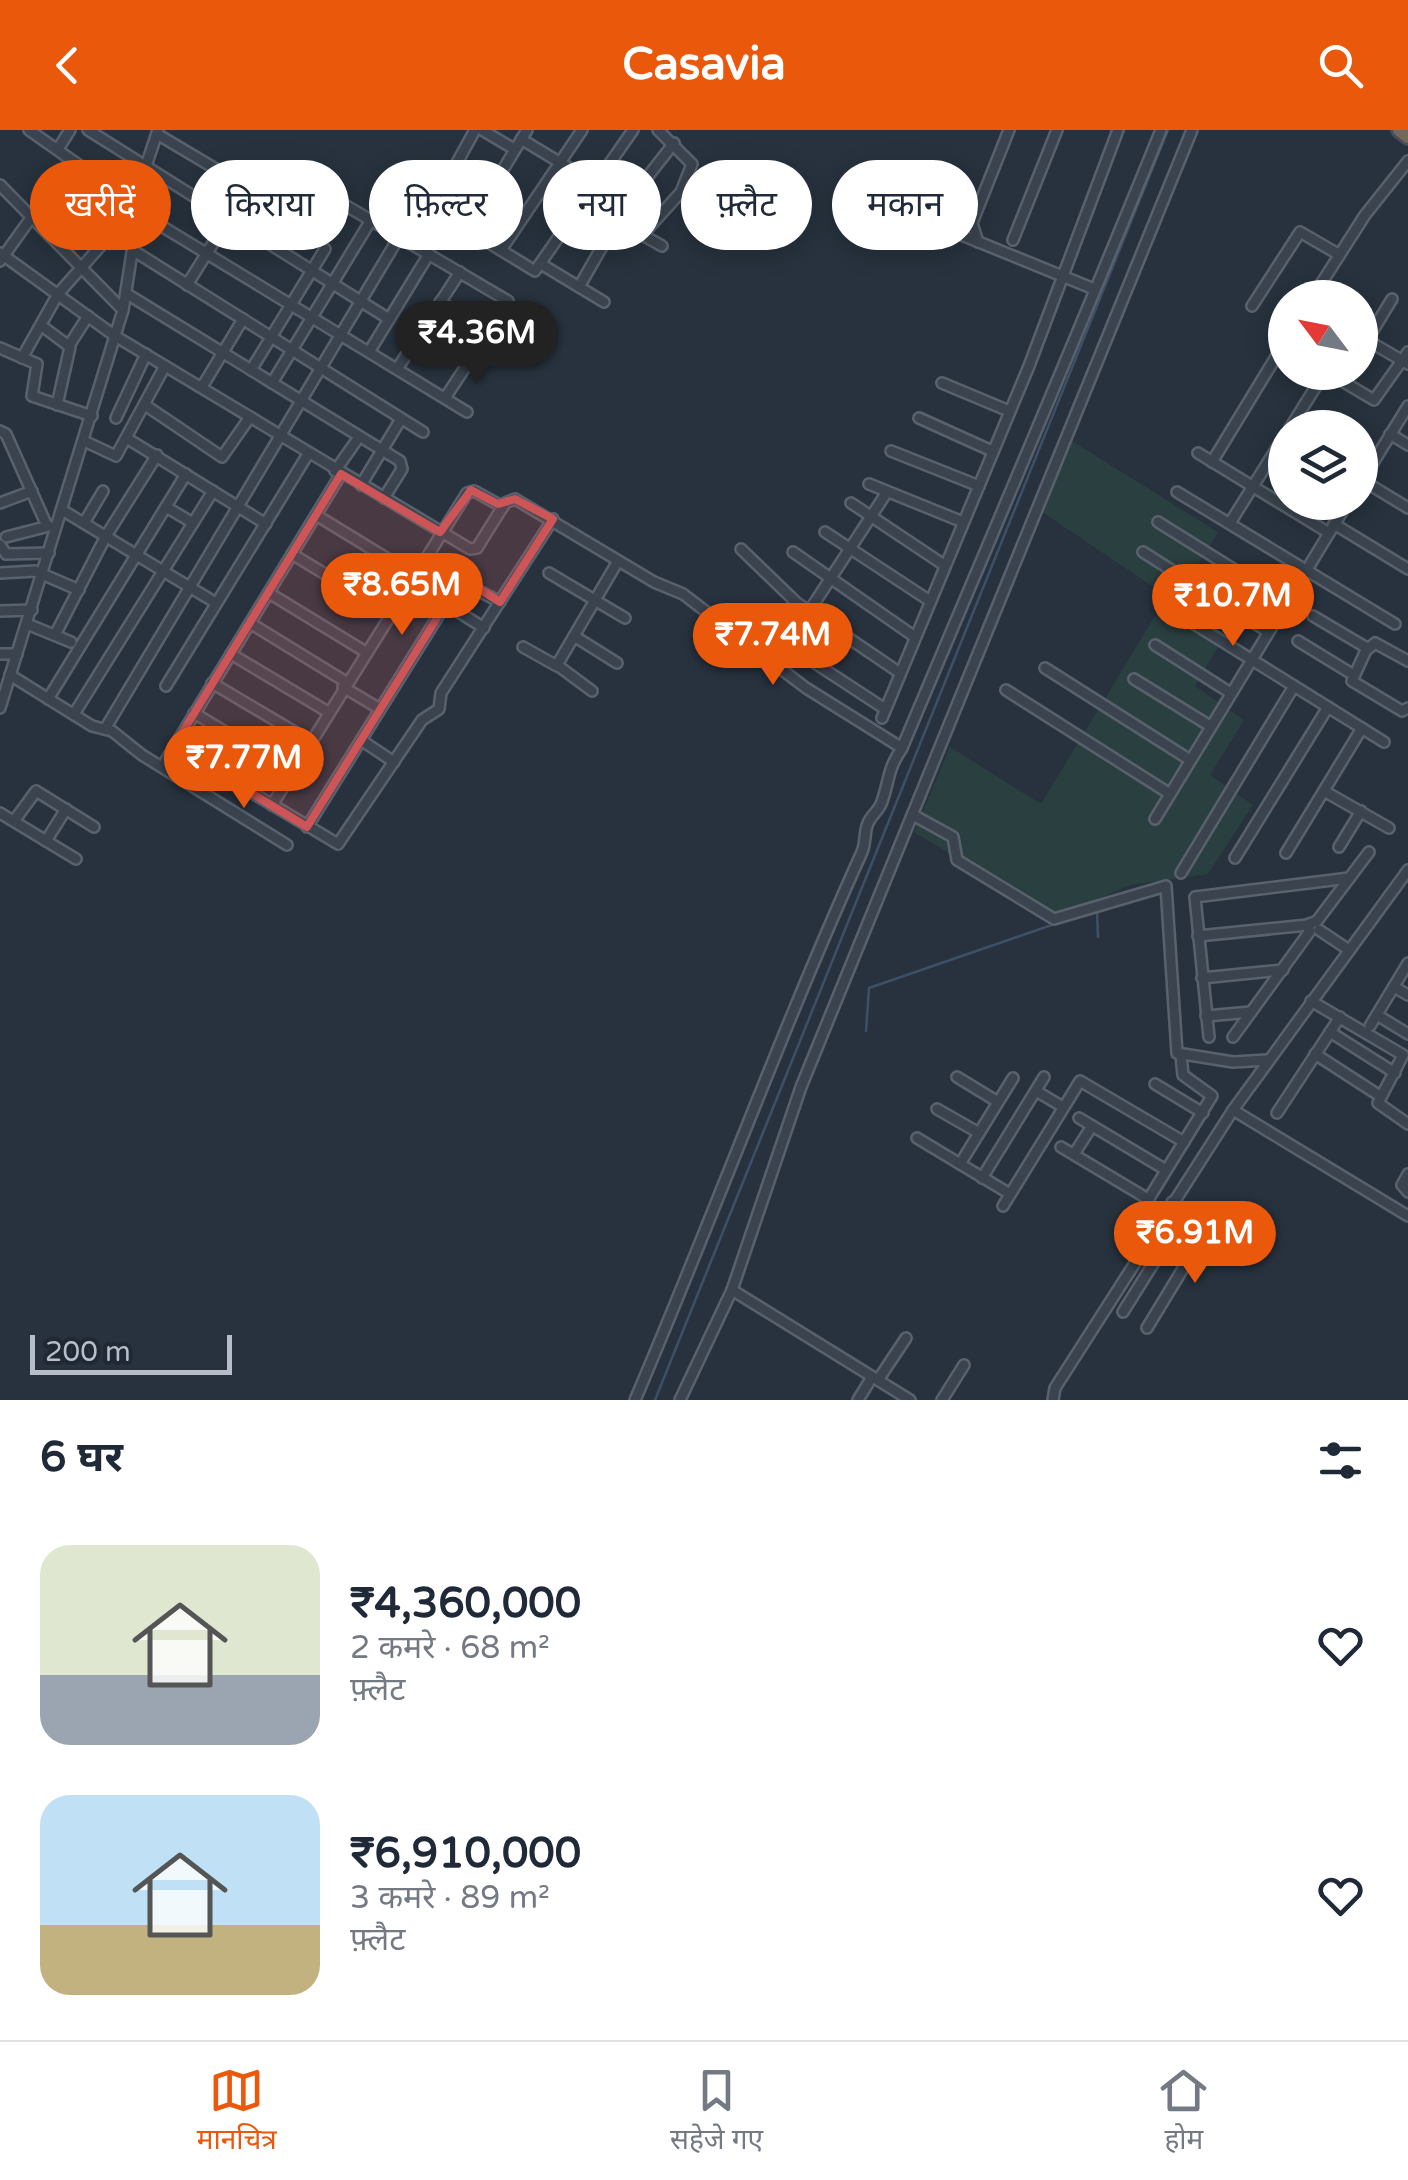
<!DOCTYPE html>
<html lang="hi">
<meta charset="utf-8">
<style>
:root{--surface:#fff;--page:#f6f6f7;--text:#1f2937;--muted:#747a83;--line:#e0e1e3;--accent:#ea580c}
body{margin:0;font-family:"Varela Round","Noto Sans Devanagari",sans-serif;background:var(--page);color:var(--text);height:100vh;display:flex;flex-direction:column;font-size:38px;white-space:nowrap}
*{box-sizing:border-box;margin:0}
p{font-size:32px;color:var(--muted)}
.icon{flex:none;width:55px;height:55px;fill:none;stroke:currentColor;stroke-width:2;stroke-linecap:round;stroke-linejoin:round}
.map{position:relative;height:1270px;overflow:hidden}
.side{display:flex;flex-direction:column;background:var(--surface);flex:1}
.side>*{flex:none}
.top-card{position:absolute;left:30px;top:30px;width:1350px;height:90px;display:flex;gap:20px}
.needle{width:65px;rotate:302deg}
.tools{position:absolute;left:1268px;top:150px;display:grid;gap:20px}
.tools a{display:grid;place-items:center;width:110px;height:110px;border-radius:50%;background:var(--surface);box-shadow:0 5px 25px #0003;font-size:50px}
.scale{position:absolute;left:30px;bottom:25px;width:202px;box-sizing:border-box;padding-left:10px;border:5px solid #b7bec9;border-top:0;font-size:28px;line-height:35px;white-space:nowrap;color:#b7bec9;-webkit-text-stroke:8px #1f2833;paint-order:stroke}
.price{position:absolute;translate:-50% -85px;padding:0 22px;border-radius:35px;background:var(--accent);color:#fff;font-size:32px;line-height:65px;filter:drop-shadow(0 2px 5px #0008)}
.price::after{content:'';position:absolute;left:50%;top:60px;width:30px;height:22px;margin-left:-15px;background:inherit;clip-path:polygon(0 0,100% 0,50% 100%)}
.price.on{background:#222;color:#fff}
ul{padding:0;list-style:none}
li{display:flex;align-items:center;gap:30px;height:250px;padding:0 40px}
li span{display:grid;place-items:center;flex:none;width:280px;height:200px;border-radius:30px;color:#555}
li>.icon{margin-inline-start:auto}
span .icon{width:120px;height:120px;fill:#fffc;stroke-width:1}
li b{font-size:42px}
h2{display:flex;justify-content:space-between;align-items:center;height:120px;padding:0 40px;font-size:42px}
.chip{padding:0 35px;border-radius:45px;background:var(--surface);box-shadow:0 5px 25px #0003;font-size:35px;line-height:90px}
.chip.on{background:var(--accent);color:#fff}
header{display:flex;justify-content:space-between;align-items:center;height:130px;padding:0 40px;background:var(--accent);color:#fff;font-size:45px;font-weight:700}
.tabs{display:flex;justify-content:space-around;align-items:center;height:140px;border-top:2px solid var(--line);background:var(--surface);font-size:28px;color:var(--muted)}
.tabs a{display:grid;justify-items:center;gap:5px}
.tabs .on{color:var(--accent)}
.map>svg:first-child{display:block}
.green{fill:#2a3f40}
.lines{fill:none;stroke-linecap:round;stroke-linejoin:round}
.stream{stroke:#3d5066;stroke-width:2.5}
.minor-casing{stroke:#58616c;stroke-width:14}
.highway-casing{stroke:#454e59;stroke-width:18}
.minor{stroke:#3a434e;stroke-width:9}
.highway{stroke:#746858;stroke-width:12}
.marked{fill:#cd5558;fill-opacity:0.2;stroke:#cd5558;stroke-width:8;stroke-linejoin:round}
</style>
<header><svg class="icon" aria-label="back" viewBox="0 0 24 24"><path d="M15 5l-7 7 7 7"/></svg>Casavia<svg class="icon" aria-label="search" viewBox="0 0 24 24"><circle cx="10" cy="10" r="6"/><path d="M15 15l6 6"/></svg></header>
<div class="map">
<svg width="1408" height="1270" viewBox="0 0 1408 1270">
<rect width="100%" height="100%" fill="#27323e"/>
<path class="green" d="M1072,311L1218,402L1181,463L1230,497L1195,556L1244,590L1210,645L1253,675L1208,744L1130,755L1056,788L914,702L950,617L1041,674L1167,466L1042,382Z"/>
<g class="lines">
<g class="stream">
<path d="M1097,780L1098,807"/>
<path d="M866,901L869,858L1075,787"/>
<path d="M655,1270L1168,0"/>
</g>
<g class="minor-casing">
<g id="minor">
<path d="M29,0L141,79"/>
<path d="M88,0L389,189"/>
<path d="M475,0L432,78L535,141L633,0"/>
<path d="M482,0L514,19"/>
<path d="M157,4L315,98L338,71L508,171"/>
<path d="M521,9L627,73"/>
<path d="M58,19L70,0"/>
<path d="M0,55L123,180"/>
<path d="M51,55L106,99L137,104"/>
<path d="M866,66L1094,159"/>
<path d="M140,83L467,282"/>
<path d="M618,91L662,116"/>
<path d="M467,99L527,0"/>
<path d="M642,105L681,62L692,34L658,0"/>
<path d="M1013,110L1057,0"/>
<path d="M978,112L972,93L1009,0"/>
<path d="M501,120L582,0"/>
<path d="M134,121L423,302"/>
<path d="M0,123L115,206L470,419L477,418L505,373L515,369L654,452L683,464L806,558L902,618"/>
<path d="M0,131L33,85"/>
<path d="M541,134L604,172"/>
<path d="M187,155L248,57"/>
<path d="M579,157L627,73L674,13"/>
<path d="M127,164L400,331L402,339L384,368"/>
<path d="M1312,168L1365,85L1408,31"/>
<path d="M440,172L494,203"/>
<path d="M1252,176L1300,102L1338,124"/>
<path d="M46,199L70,217L57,275"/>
<path d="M1360,206L1408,234"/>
<path d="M1367,210L1392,169"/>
<path d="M70,214L88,186"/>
<path d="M0,218L37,234L32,266L92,286"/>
<path d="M369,222L429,124"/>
<path d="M22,228L58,164L113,102"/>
<path d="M397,239L460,142"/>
<path d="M251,240L325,119"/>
<path d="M1327,242L1374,270L1408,222"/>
<path d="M272,253L371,90"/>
<path d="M942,253L1009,281"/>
<path d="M202,257L243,189"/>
<path d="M445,268L476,221"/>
<path d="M145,275L222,327L250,287"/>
<path d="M116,288L146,224"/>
<path d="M919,288L992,321"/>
<path d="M1290,298L1325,242"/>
<path d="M0,301L6,304L47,396"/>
<path d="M1390,304L1408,315"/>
<path d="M128,309L266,394"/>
<path d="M84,311L116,326L165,236"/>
<path d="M891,321L979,356"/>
<path d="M1198,323L1329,403"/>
<path d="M1212,332L1285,212"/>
<path d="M335,341L359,307"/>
<path d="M1362,350L1408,378"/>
<path d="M869,354L963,392"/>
<path d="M1360,354L1408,276"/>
<path d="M361,355L401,289"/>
<path d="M1177,362L1395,494"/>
<path d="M0,373L32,361"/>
<path d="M851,373L944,435"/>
<path d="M166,377L193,393"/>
<path d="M62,380L216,473"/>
<path d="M316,385L450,467"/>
<path d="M1158,392L1286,472"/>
<path d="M84,393L103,361"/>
<path d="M1230,393L1285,305"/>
<path d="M1334,394L1408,439"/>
<path d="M825,402L930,471"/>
<path d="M6,407L49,396"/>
<path d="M0,415L6,424L49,423"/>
<path d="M741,419L797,473L900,543"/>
<path d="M793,422L915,507"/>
<path d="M1143,422L1267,501"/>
<path d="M292,424L389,483"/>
<path d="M0,443L35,441L79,460"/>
<path d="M549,443L625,488"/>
<path d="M269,463L364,521"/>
<path d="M446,474L484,498"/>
<path d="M0,481L32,480"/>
<path d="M1175,482L1384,612"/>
<path d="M1313,486L1367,518L1352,551L1402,581L1408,578"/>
<path d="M250,493L346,552"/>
<path d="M27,494L71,512"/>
<path d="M55,505L106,406L157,325"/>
<path d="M574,506L617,533"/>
<path d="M775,507L885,579"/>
<path d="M1298,511L1352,544"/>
<path d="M787,515L887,362"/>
<path d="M1155,515L1229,562"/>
<path d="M523,517L557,536"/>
<path d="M1368,519L1375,513L1408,531"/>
<path d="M0,524H17"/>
<path d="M231,524L328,582"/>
<path d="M1045,538L1190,630"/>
<path d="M10,545L92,596L112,601L142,625L287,715"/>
<path d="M1134,549L1210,596"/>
<path d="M212,553L310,611"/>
<path d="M166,556L308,324"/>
<path d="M343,557L380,579"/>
<path d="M1006,560L1170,664"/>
<path d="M592,561L557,535L618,431"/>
<path d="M48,569L186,344"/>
<path d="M0,578L123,180L145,39L158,0"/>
<path d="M194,583L292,642"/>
<path d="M74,584L213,361"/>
<path d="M882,588L1029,236L1118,0"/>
<path d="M105,599L399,107"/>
<path d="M361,610L394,632"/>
<path d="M174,616L338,714L422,590L439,579L441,563L553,389"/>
<path d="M165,632L341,344"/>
<path d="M1324,661L1389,698"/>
<path d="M272,675L467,363L474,361L503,377"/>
<path d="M0,683L76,729"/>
<path d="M913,685L953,707L957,730L1054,789L1166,756L1177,923L1233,932L1268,930"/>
<path d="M1155,689L1348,372"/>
<path d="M14,691L36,661L94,697"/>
<path d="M307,697L460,451L500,472"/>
<path d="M46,711L66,679"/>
<path d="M1339,717L1361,681"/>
<path d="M1286,723L1362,598"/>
<path d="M1235,728L1328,577"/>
<path d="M1181,743L1294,556"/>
<path d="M1309,800V794L1317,791L1369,722"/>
<path d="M1319,800L1349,820"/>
<path d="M1198,806L1308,795"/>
<path d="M1202,848L1283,840"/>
<path d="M1394,857L1408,865"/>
<path d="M1311,871L1403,925L1378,973L1408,994"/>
<path d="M1377,885L1408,904"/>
<path d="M1206,886L1251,882"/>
<path d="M1370,896L1408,833"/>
<path d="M1330,902L1395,943"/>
<path d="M1209,907L1195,767L1349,748"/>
<path d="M1233,907L1310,801"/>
<path d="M1315,924L1380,966"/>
<path d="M957,947L998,972"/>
<path d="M1155,954L1203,983"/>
<path d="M1036,961L1063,977"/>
<path d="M937,979L979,1003"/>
<path d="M1233,980L1408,1086"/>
<path d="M1277,983L1340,887"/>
<path d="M1079,988L1166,1040"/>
<path d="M917,1008L1010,1064"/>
<path d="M1061,1017L1148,1069"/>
<path d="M1074,1024L1092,996"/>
<path d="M960,1034L1013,948"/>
<path d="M1408,1044L1402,1055L1408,1062"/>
<path d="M982,1048L1044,947"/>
<path d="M1172,1072L1221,1101"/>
<path d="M1003,1076L1080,951L1184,1012"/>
<path d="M1140,1083L1212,966L1183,945L1181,926"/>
<path d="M732,1160L910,1270"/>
<path d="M1123,1182L1187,1080"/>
<path d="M1147,1198L1210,1094"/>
<path d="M878,1250L906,1208"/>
<path d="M635,1270C713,1088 780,903 862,722C866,713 864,702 868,693C871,686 878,681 881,674C890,651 886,642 902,618C989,412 1077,207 1161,0"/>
<path d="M680,1270L732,1160L801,957L1192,0"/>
<path d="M858,1270L872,1247"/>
<path d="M942,1270L964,1235"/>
<path d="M1053,1270L1055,1258L1233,980L1408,740"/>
</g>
</g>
<g class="highway-casing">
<path id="highway" d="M1399,0L1408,7"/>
</g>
<use href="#minor" class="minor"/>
<use href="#highway" class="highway"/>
</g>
<path class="marked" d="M341,344L440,402L471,360L498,374L515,369L553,389L500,472L462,448L307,697L174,616Z"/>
</svg>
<div class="tools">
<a><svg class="needle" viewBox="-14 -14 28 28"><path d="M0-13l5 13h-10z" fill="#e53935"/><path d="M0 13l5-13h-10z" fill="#747a83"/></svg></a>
<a><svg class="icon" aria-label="layers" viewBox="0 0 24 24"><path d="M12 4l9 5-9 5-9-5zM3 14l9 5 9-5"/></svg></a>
</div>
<div class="scale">200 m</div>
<b class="price on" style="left:477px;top:256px">₹4.36M</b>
<b class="price" style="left:402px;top:508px">₹8.65M</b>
<b class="price" style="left:1233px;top:519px">₹10.7M</b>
<b class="price" style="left:773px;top:558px">₹7.74M</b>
<b class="price" style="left:244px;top:681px">₹7.77M</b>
<b class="price" style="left:1195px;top:1156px">₹6.91M</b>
<div class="top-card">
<a class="chip on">खरीदें</a>
<a class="chip">किराया</a>
<a class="chip">फ़िल्टर</a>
<a class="chip">नया</a>
<a class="chip">फ़्लैट</a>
<a class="chip">मकान</a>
</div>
</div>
<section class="side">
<h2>6 घर<svg class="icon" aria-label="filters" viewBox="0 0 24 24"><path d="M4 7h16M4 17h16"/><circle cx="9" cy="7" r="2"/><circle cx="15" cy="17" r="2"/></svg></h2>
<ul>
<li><span style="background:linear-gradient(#dfe7d0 65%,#9aa5b1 0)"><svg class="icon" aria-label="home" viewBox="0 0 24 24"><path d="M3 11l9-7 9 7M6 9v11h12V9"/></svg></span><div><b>₹4,360,000</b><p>2 कमरे · 68 m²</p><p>फ़्लैट</p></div><svg class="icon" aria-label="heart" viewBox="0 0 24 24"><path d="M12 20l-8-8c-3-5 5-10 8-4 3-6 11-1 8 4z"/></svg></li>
<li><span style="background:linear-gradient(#bfe0f5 65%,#c2b280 0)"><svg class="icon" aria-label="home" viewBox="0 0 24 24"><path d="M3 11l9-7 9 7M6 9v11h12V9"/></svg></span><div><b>₹6,910,000</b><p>3 कमरे · 89 m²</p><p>फ़्लैट</p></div><svg class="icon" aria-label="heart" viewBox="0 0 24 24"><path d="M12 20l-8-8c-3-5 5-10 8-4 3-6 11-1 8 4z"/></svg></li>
</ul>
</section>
<nav class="tabs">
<a class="on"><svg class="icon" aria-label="map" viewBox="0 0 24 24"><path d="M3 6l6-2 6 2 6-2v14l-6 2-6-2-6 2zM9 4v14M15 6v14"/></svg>मानचित्र</a>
<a><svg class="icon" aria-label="saved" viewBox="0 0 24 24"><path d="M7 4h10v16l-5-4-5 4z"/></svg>सहेजे गए</a>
<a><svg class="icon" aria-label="home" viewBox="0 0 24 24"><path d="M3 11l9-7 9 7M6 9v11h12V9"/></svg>होम</a>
</nav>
